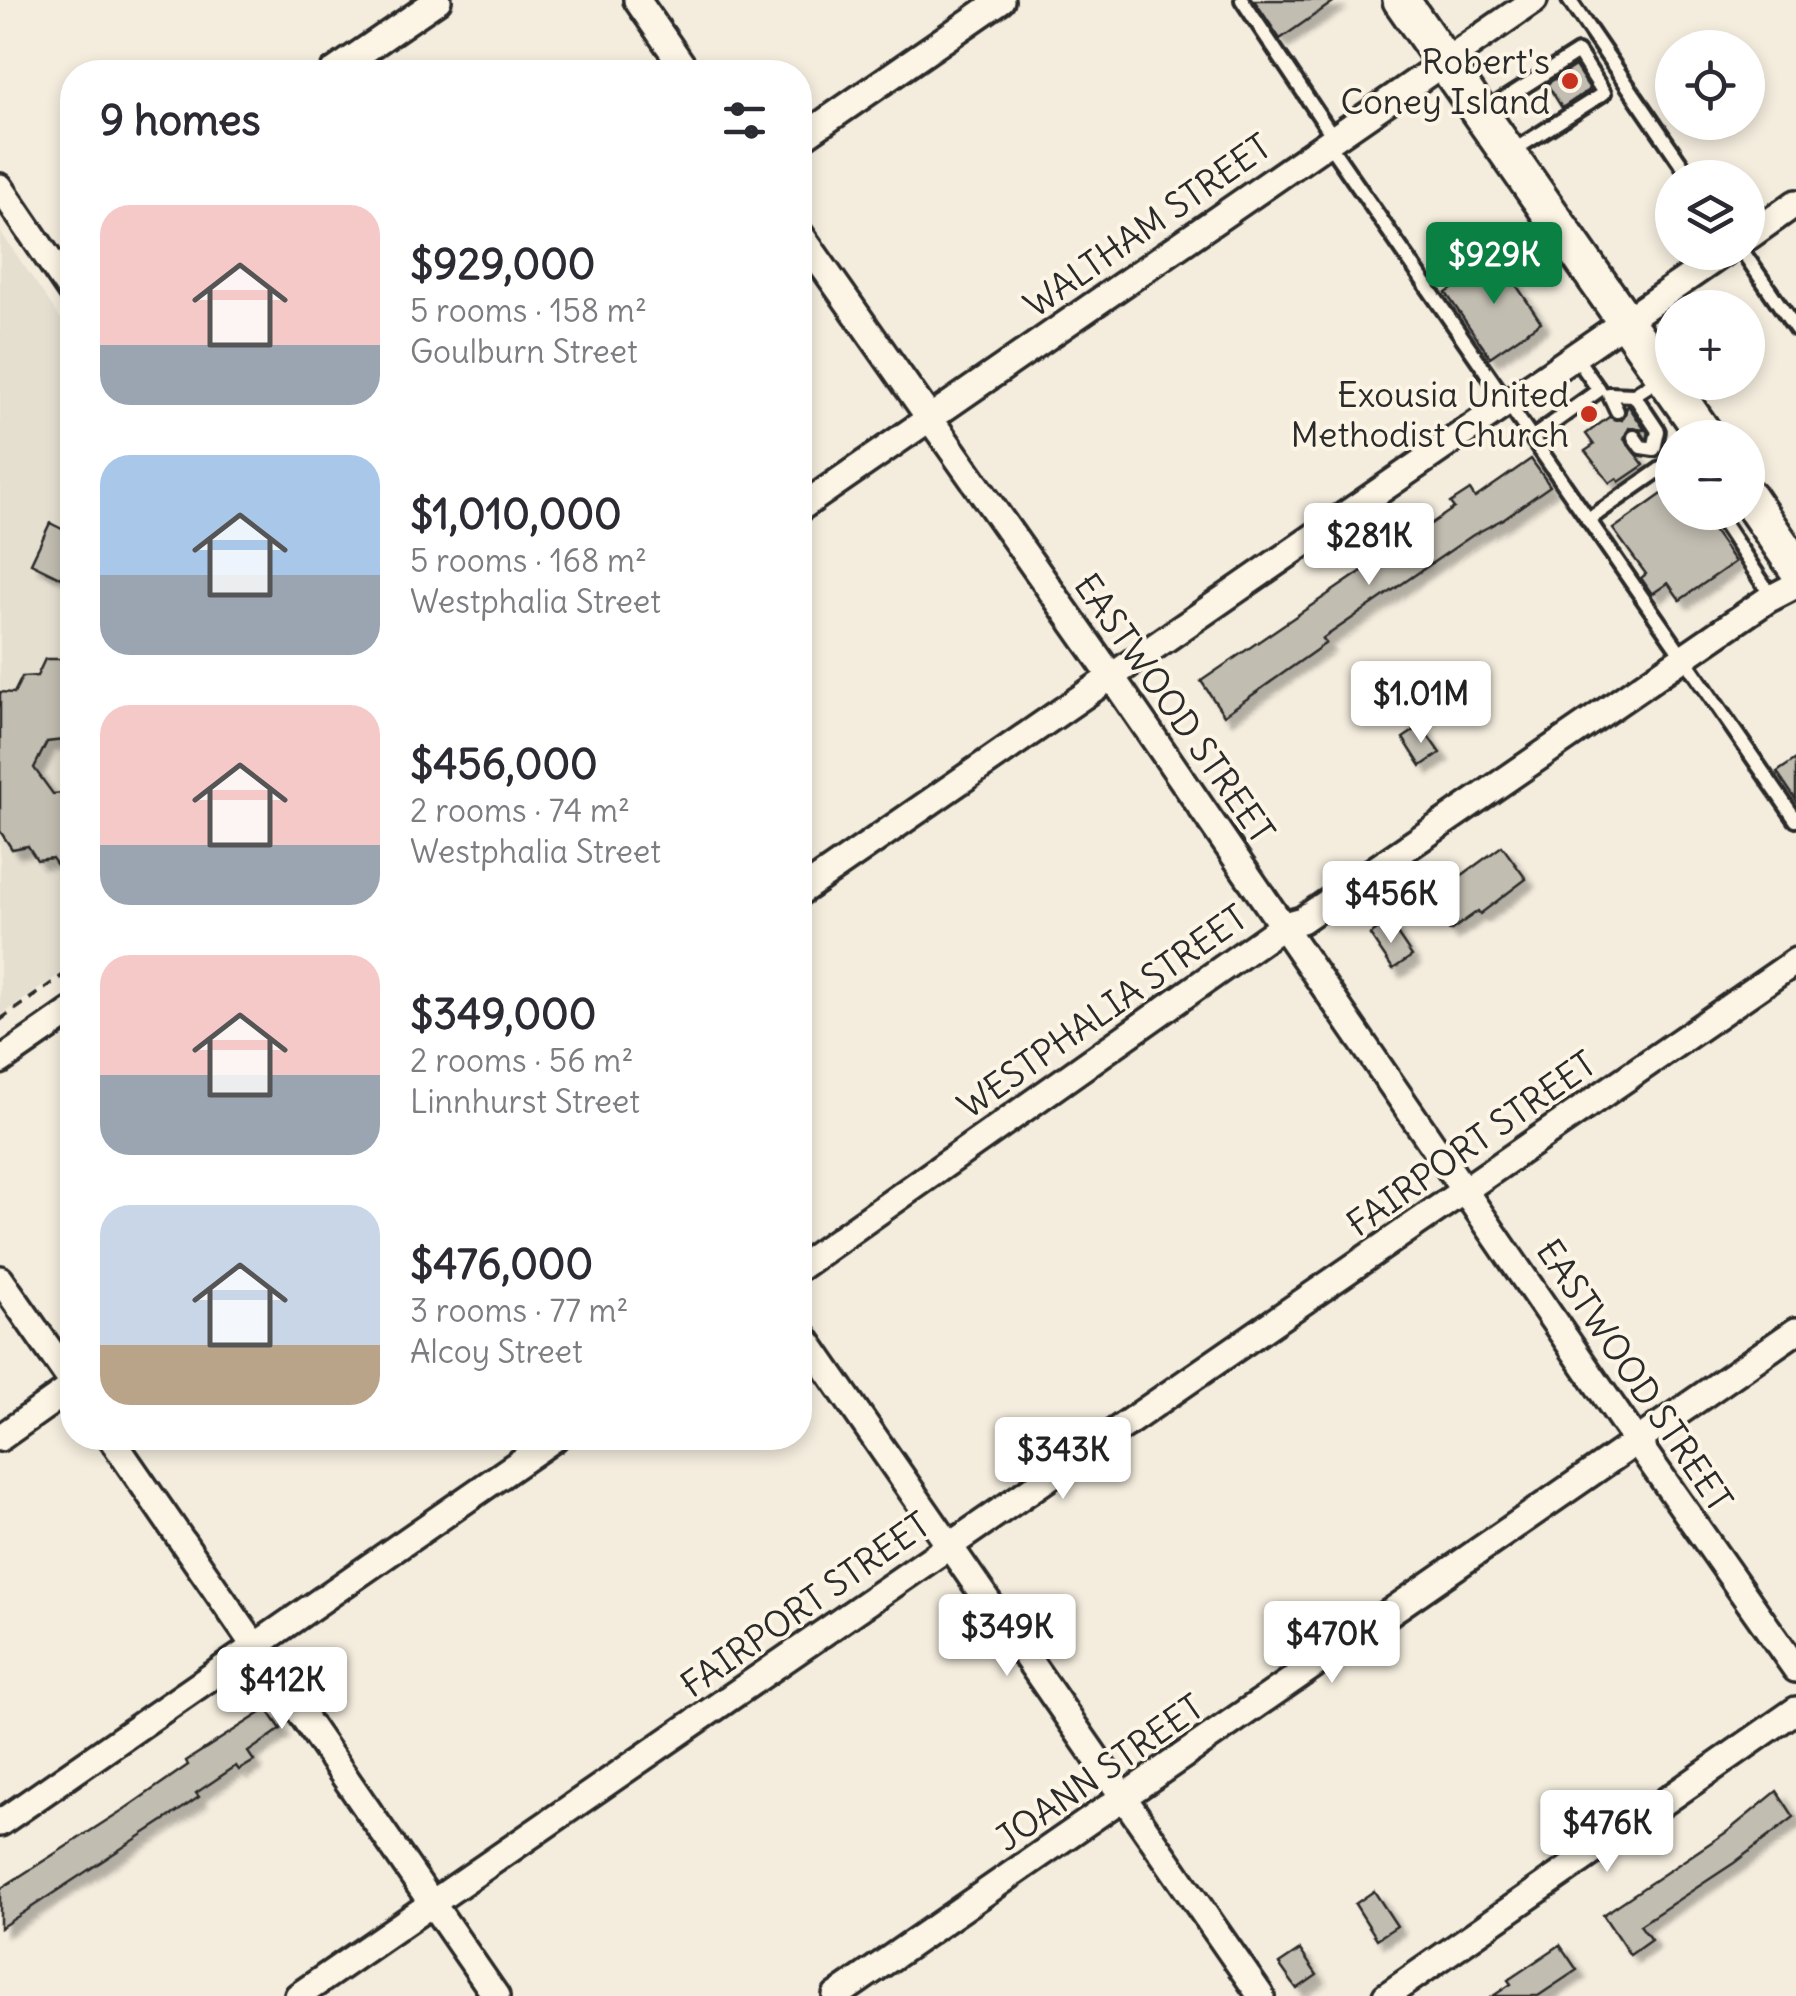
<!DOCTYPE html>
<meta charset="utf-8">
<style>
:root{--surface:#fff;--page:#f7f7f7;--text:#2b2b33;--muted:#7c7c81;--accent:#0b8043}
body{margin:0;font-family:Delius,sans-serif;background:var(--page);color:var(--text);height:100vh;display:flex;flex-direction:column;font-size:38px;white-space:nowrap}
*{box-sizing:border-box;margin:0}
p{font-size:32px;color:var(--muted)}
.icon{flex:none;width:55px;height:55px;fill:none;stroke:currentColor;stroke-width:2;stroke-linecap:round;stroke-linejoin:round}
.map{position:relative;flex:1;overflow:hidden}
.panel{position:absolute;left:60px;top:60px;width:752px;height:1390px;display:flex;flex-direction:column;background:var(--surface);border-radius:40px;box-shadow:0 5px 15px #0003}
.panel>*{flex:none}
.fabs{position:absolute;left:1655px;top:30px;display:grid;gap:20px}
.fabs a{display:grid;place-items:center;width:110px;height:110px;border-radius:50%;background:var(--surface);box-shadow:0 5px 15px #0003;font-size:50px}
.price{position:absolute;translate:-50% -85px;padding:0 22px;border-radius:10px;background:#fff;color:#222;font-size:32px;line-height:65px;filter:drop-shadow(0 2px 5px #0008)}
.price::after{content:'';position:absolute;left:50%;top:60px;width:30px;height:22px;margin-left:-15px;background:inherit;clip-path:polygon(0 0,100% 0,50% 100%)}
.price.active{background:var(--accent);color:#fff}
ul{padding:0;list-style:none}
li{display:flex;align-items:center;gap:30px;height:250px;padding:0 40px}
li span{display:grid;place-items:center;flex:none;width:280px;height:200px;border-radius:30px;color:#555}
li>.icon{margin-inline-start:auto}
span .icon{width:120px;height:120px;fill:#fffc;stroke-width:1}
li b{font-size:42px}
h2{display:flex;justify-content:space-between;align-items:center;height:120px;padding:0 40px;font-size:42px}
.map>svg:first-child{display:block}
.built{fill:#e5dfd0}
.building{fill:#c2bdb1;stroke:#2b2b2b;stroke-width:2.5;filter:url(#shadow)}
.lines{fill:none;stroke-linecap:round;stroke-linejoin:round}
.lane-casing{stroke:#2b2b2b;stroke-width:20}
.street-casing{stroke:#2b2b2b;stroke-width:32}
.secondary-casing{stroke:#2b2b2b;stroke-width:42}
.path{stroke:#2b2b2b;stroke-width:4;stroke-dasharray:10 8;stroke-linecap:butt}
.lane{stroke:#fcf5e5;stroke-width:12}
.street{stroke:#fcf5e5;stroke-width:25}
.secondary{stroke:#fcf5e5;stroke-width:35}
.poi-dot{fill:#c8321e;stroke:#fcf5e5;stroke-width:4}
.labels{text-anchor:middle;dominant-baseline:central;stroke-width:8;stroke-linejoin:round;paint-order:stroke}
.poi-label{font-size:35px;fill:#2b2b2b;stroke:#fcf5e5;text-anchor:end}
.street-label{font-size:35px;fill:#2b2b2b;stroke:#fcf5e5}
</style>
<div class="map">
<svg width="1796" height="1996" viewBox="0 0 1796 1996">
<defs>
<filter id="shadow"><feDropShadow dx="8" dy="8" stdDeviation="2.5" flood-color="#0004"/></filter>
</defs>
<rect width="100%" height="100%" fill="#f4edde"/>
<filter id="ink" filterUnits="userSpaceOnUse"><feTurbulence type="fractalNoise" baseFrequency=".01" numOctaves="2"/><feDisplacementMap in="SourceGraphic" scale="20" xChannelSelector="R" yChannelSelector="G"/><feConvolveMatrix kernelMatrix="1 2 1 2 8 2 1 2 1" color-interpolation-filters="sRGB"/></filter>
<g filter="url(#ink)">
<path class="built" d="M0,231L72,335V966L0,1016Z"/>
<g class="building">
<path d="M1254,0H1336L1280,39Z"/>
<path d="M1575,66L1590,89L1562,108L1547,84Z"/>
<path d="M1498,258L1541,322L1490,357L1446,293Z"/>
<path d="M1628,405L1645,430L1629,428L1624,439L1644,465L1619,482L1617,478L1610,483L1585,451L1594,445L1586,434L1609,417L1622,420Z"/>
<path d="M1531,459L1550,486L1503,519L1473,535L1322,639L1326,643L1224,715L1201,681L1454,508L1450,503L1470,490L1475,498Z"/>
<path d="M1672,487V512H1700L1735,562L1680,600L1668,583L1652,594L1641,578L1646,574L1613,529Z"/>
<path d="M50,523L72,534V583L31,563Z"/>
<path d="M45,659H61L72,676V739L47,742L34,768L53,794L72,792V886L52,858L37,860L28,846L12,849L0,831V692L14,693L22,677L37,676Z"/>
<path d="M1421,726L1440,753L1421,766L1403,738Z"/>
<path d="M1796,759V800L1777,772Z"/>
<path d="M1502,846L1526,879L1480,914L1478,911L1450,931L1426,897L1445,884L1447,886Z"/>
<path d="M1389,922L1412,956L1393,969L1370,935Z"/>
<path d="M267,1709L281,1729L248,1752L254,1761L239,1770L236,1766L196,1793L199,1797L180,1810L0,1928V1889L126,1808L188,1765L186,1761Z"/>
<path d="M1777,1791L1794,1817L1734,1863L1640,1925L1651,1940L1630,1955L1603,1915L1728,1831Z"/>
<path d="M1374,1891L1397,1926L1377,1939L1355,1904Z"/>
<path d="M1560,1945L1577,1970L1538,1996H1493L1511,1984L1508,1980Z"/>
<path d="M1300,1950L1317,1975L1297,1989L1279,1964Z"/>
</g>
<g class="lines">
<g class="lane-casing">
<g id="lane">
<path d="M1242,0L1334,138"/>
<path d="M1569,0L1691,178"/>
<path d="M1484,112L1578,52L1604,93L1511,152"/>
<path d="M1328,143L1796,820"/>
<path d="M1743,252L1796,329"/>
<path d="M1617,411L1609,394L1634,395L1662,377"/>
<path d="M1634,437L1641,447L1654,449L1658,431L1634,395"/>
<path d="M1532,438L1599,390L1575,356"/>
<path d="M1716,512L1772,597"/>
<path d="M1588,520L1665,466"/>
</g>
</g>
<g class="street-casing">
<g id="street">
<path d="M637,0L687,72"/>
<path d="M333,72L438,0"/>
<path d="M800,139L1001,0"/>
<path d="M0,187L72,293"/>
<path d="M800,234L1111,676L1623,1422L1796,1669"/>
<path d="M1748,237L1796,203"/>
<path d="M800,508L1534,0"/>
<path d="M800,892L1725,252"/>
<path d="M0,1061L72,1011"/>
<path d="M800,1267L1284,925L1302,920L1767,600L1796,585"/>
<path d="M0,1279L72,1382"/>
<path d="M800,1330L1261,1996"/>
<path d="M0,1438L72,1387"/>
<path d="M111,1438L496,1996"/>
<path d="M0,1823L555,1438"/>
<path d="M298,1996L1796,961"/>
<path d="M836,1996L1796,1331"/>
<path d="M1386,1996L1796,1710"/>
</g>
</g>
<g class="secondary-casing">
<g id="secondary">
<path d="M1401,0L1707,438"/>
<path d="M1748,497L1796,567"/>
</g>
</g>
<path class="path" d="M0,1020L72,969"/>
<use href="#lane" class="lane"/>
<use href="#street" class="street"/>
<use href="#secondary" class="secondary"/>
</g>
</g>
<g class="poi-dot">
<circle cx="1570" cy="81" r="10"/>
<circle cx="1589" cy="414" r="10"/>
</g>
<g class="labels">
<g class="poi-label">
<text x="1550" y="61">Robert's<tspan x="1550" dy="40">Coney Island</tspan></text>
<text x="1569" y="394">Exousia United<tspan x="1569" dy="40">Methodist Church</tspan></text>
</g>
<g class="street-label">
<text transform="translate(1147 225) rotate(-35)">WALTHAM STREET</text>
<text transform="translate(1175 708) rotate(55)">EASTWOOD STREET</text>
<text transform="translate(1102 1011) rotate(-35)">WESTPHALIA STREET</text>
<text transform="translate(1471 1143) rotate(-35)">FAIRPORT STREET</text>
<text transform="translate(1635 1375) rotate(56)">EASTWOOD STREET</text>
<text transform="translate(805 1604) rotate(-35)">FAIRPORT STREET</text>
<text transform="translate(1099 1772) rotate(-35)">JOANN STREET</text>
</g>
</g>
</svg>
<div class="fabs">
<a><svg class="icon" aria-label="locate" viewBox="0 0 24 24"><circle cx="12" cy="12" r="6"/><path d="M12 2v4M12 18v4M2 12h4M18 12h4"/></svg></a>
<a><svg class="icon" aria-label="layers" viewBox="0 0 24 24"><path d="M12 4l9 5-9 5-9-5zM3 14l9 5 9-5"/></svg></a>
<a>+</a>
<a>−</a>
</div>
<b class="price active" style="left:1494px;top:307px">$929K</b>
<b class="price" style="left:1369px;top:588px">$281K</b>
<b class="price" style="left:1421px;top:746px">$1.01M</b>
<b class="price" style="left:1391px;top:946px">$456K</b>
<b class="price" style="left:1063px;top:1502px">$343K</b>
<b class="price" style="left:1007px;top:1679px">$349K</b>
<b class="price" style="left:1332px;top:1686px">$470K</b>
<b class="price" style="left:282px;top:1732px">$412K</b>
<b class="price" style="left:1607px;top:1875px">$476K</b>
<section class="panel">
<h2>9 homes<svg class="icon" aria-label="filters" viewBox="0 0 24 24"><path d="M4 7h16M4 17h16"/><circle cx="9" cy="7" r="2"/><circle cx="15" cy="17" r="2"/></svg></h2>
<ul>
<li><span style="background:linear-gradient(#f6c9c9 70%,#9aa5b1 0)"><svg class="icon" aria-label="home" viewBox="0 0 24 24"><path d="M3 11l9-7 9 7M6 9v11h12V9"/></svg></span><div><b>$929,000</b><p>5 rooms · 158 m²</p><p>Goulburn Street</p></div></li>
<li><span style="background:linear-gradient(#a9c7e8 60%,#9aa5b1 0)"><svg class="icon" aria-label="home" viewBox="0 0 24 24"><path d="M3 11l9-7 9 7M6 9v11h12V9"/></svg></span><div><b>$1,010,000</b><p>5 rooms · 168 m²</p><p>Westphalia Street</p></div></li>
<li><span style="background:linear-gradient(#f6c9c9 70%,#9aa5b1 0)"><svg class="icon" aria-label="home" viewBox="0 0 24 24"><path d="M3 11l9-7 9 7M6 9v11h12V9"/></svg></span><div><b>$456,000</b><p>2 rooms · 74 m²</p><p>Westphalia Street</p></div></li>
<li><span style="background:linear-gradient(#f6c9c9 60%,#9aa5b1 0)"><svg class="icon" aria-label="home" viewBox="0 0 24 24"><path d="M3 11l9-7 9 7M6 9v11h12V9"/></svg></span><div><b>$349,000</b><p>2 rooms · 56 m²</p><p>Linnhurst Street</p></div></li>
<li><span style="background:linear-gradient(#c9d6e8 70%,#b9a48a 0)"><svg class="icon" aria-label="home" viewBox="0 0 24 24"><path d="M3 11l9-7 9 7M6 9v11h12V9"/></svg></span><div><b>$476,000</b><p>3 rooms · 77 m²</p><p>Alcoy Street</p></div></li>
</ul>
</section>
</div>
